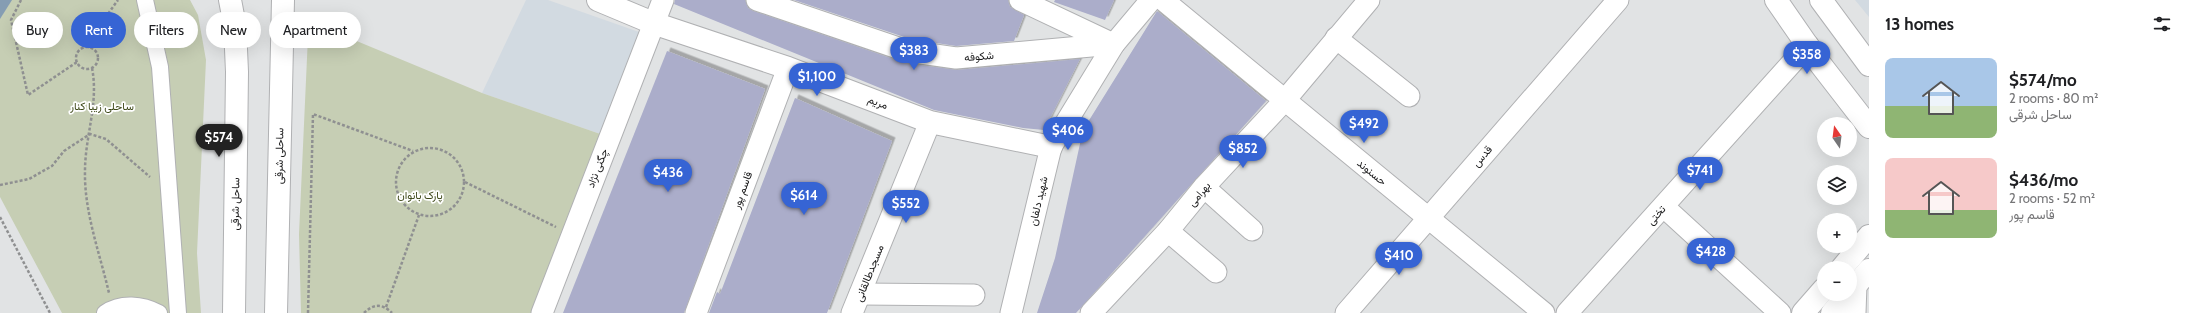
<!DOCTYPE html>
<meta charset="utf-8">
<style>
:root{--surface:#fff;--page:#f2f2f2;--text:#202124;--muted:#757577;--accent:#3664d4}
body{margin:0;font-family:Cabin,Vazirmatn,sans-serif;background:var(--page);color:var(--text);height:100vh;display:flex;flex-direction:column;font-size:15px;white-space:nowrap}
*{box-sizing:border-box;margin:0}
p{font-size:13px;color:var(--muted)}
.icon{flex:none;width:22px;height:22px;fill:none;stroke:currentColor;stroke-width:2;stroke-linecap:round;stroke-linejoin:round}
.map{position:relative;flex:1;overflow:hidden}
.panel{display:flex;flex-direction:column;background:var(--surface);width:320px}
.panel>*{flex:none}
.guide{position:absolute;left:12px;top:12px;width:380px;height:36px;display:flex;gap:8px}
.needle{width:26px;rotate:346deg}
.fabs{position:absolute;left:1817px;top:117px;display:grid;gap:8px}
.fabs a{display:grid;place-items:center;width:40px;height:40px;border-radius:50%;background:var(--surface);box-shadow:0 4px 16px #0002;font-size:20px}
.price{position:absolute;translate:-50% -34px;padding:0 9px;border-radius:14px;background:var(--accent);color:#fff;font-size:13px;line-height:26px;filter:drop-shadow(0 1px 2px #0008)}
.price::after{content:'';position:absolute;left:50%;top:24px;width:12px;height:9px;margin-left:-6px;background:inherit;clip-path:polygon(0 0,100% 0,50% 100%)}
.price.selected{background:#222;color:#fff}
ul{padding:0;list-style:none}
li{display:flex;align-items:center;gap:12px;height:100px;padding:0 16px}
li span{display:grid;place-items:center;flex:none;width:112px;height:80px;border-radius:8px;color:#555}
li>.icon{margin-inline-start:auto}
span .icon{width:48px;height:48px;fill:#fffc;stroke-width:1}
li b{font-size:17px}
h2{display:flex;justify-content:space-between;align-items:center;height:48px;padding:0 16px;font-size:17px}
.tag{padding:0 14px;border-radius:18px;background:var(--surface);box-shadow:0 4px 16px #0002;font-size:14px;line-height:36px}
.tag.selected{background:var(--accent);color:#fff}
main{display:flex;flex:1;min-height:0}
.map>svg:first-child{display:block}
.built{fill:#d2dae1}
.green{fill:#c6ceb4}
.water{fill:#859db3}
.building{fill:#abadca;filter:url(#shadow)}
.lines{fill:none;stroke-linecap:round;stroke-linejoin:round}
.pedestrian-casing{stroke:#b0b1b3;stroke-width:18}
.minor-casing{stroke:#b0b1b3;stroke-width:23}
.tertiary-casing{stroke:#b0b1b3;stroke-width:24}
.secondary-casing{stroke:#b0b1b3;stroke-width:24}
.path{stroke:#8f9091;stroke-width:2.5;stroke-dasharray:3 2;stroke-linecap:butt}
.pedestrian{stroke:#fff;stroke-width:16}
.minor{stroke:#fff;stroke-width:21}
.tertiary{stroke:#fff;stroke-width:22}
.secondary{stroke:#fff;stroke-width:22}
.labels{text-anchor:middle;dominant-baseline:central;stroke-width:3.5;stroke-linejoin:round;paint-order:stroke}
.street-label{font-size:11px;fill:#1c1c1d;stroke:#fff}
.park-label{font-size:11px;fill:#3d4818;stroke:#fff}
</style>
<main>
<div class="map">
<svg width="1869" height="313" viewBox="0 0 1869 313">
<defs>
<filter id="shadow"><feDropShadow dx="3.5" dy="-3.5" stdDeviation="0" flood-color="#0004"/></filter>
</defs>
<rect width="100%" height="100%" fill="#e1e3e4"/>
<g class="built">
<path d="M526,0H548L639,32L606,136L482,93Z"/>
<path d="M1855,0H1869V17Z"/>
</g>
<g class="green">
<path d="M0,0H190L198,15L206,60L197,253L201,313H62L0,197Z"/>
<path d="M308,36L347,37L482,93L606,136L535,313H301L299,234Z"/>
</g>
<path class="water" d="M0,0H12L0,19Z"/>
<g class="building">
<path d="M675,0H745L748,8L753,11L905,63L957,70L1080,59L1044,130L1023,128L934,110L674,4Z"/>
<path d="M794,0H1008L1010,7L1024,15L1014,41L956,46L910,39Z"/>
<path d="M1055,0H1114L1105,20L1054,2Z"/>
<path d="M1157,11L1266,101L1076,313H1037L1055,258L1083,130Z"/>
<path d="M667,51L765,89L684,313H563Z"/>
<path d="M795,98L892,141L827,313H709L717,292L720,294Z"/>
</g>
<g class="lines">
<g class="pedestrian-casing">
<g id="pedestrian">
<path d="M145,0L160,67L178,313"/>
<path d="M105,313C121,302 142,304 159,313"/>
</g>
</g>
<g class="minor-casing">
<g id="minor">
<path d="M757,0L907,51L956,58L1114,44"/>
<path d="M1020,0L1113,44"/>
<path d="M1163,0L1544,313"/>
<path d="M1336,38L1409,96"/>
<path d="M1204,187L1252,230"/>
<path d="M1664,207L1780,313"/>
<path d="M1168,231L1216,272"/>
<path d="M860,294L974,295"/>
<path d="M542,313L663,0"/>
<path d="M696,313L788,68"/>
<path d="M852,313L930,122"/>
<path d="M1011,313L1051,147L1114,44L1151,0"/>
<path d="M1091,313L1168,231L1204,187L1285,100L1369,0"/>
<path d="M1346,313L1618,0"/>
<path d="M1567,313L1808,45"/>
<path d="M1855,313L1856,285"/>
</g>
</g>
<g class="tertiary-casing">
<path id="tertiary" d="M598,0L653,23L788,68L930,122L1051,147"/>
</g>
<g class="secondary-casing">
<g id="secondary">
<path d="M230,0L235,26L237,72L234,313"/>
<path d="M1776,0L1821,65L1869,127"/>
<path d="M1821,0L1869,65"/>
<path d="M1842,268L1869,236"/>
<path d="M1850,292L1869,270"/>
<path d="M276,313L283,0"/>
<path d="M1803,313L1824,289"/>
<path d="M1832,313L1848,294"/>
</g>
</g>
<g class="path">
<path d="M21,0L11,20L28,95L77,62"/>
<circle cx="87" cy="58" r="11"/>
<path d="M88,48L97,29L118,0"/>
<path d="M92,68C99,103 85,136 85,171C84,212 100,254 109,293"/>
<circle cx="430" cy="182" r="34"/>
<path d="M465,182L556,227"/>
<path d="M0,185L29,179L52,166L64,151L90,134L106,139L150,177"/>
<path d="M0,217L50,313"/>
<path d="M386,307L419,215"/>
<path d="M308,313L313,114L413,151"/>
<path d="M364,313C373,304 382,303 392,313"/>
</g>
<use href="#pedestrian" class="pedestrian"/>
<use href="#minor" class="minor"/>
<use href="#tertiary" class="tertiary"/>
<use href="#secondary" class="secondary"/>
</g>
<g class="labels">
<g class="street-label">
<text transform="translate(979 56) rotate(-5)">شکوفه</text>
<text transform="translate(878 102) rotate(21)">مریم</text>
<text transform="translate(279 156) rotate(-89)">ساحلی شرقی</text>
<text transform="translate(1482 156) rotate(-49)">قدس</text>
<text transform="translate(597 168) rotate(-69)">چگنی نژاد</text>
<text transform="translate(1372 172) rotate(39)">حسنوند</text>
<text transform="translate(742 190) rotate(-70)">قاسم پور</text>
<text transform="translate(1199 194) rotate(-50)">بهرامی</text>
<text transform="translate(1038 201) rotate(-77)">شهید دلفان</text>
<text transform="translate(235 204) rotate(-89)">ساحل شرقی</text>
<text transform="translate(1656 215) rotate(-48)">تختی</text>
<text transform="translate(869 273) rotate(-68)">مسجدطالقانی</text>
</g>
<g class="park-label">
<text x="102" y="106">ساحلی زیبا کنار</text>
<text x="420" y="195">پارک بانوان</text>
</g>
</g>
</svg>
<div class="fabs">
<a><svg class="needle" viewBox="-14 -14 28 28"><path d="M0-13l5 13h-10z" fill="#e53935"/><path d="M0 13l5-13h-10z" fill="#757577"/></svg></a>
<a><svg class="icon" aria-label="layers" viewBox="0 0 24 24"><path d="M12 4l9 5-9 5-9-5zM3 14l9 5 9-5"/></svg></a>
<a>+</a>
<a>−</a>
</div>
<b class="price" style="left:914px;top:71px">$383</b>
<b class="price" style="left:1807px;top:75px">$358</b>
<b class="price" style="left:817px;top:97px">$1,100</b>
<b class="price" style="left:1364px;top:144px">$492</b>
<b class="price" style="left:1068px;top:151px">$406</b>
<b class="price selected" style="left:219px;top:158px">$574</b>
<b class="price" style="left:1243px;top:169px">$852</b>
<b class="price" style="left:1700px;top:191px">$741</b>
<b class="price" style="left:668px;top:193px">$436</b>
<b class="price" style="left:804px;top:216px">$614</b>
<b class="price" style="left:906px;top:224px">$552</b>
<b class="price" style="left:1711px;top:272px">$428</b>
<b class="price" style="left:1399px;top:276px">$410</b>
<div class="guide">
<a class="tag">Buy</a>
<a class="tag selected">Rent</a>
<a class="tag">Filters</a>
<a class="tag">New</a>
<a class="tag">Apartment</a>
</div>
</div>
<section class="panel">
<h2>13 homes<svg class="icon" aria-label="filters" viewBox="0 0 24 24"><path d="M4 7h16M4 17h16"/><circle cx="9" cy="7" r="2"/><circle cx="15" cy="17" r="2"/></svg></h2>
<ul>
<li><span style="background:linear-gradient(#a9c7e8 60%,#8fb573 0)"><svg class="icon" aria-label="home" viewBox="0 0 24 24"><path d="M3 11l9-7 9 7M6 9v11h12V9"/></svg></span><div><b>$574/mo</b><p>2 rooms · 80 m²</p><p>ساحل شرقی</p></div></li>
<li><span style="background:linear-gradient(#f6c9c9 65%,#8fb573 0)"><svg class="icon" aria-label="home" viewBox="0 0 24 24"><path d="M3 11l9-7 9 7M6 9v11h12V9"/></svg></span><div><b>$436/mo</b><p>2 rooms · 52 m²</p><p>قاسم پور</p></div></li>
</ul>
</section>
</main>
